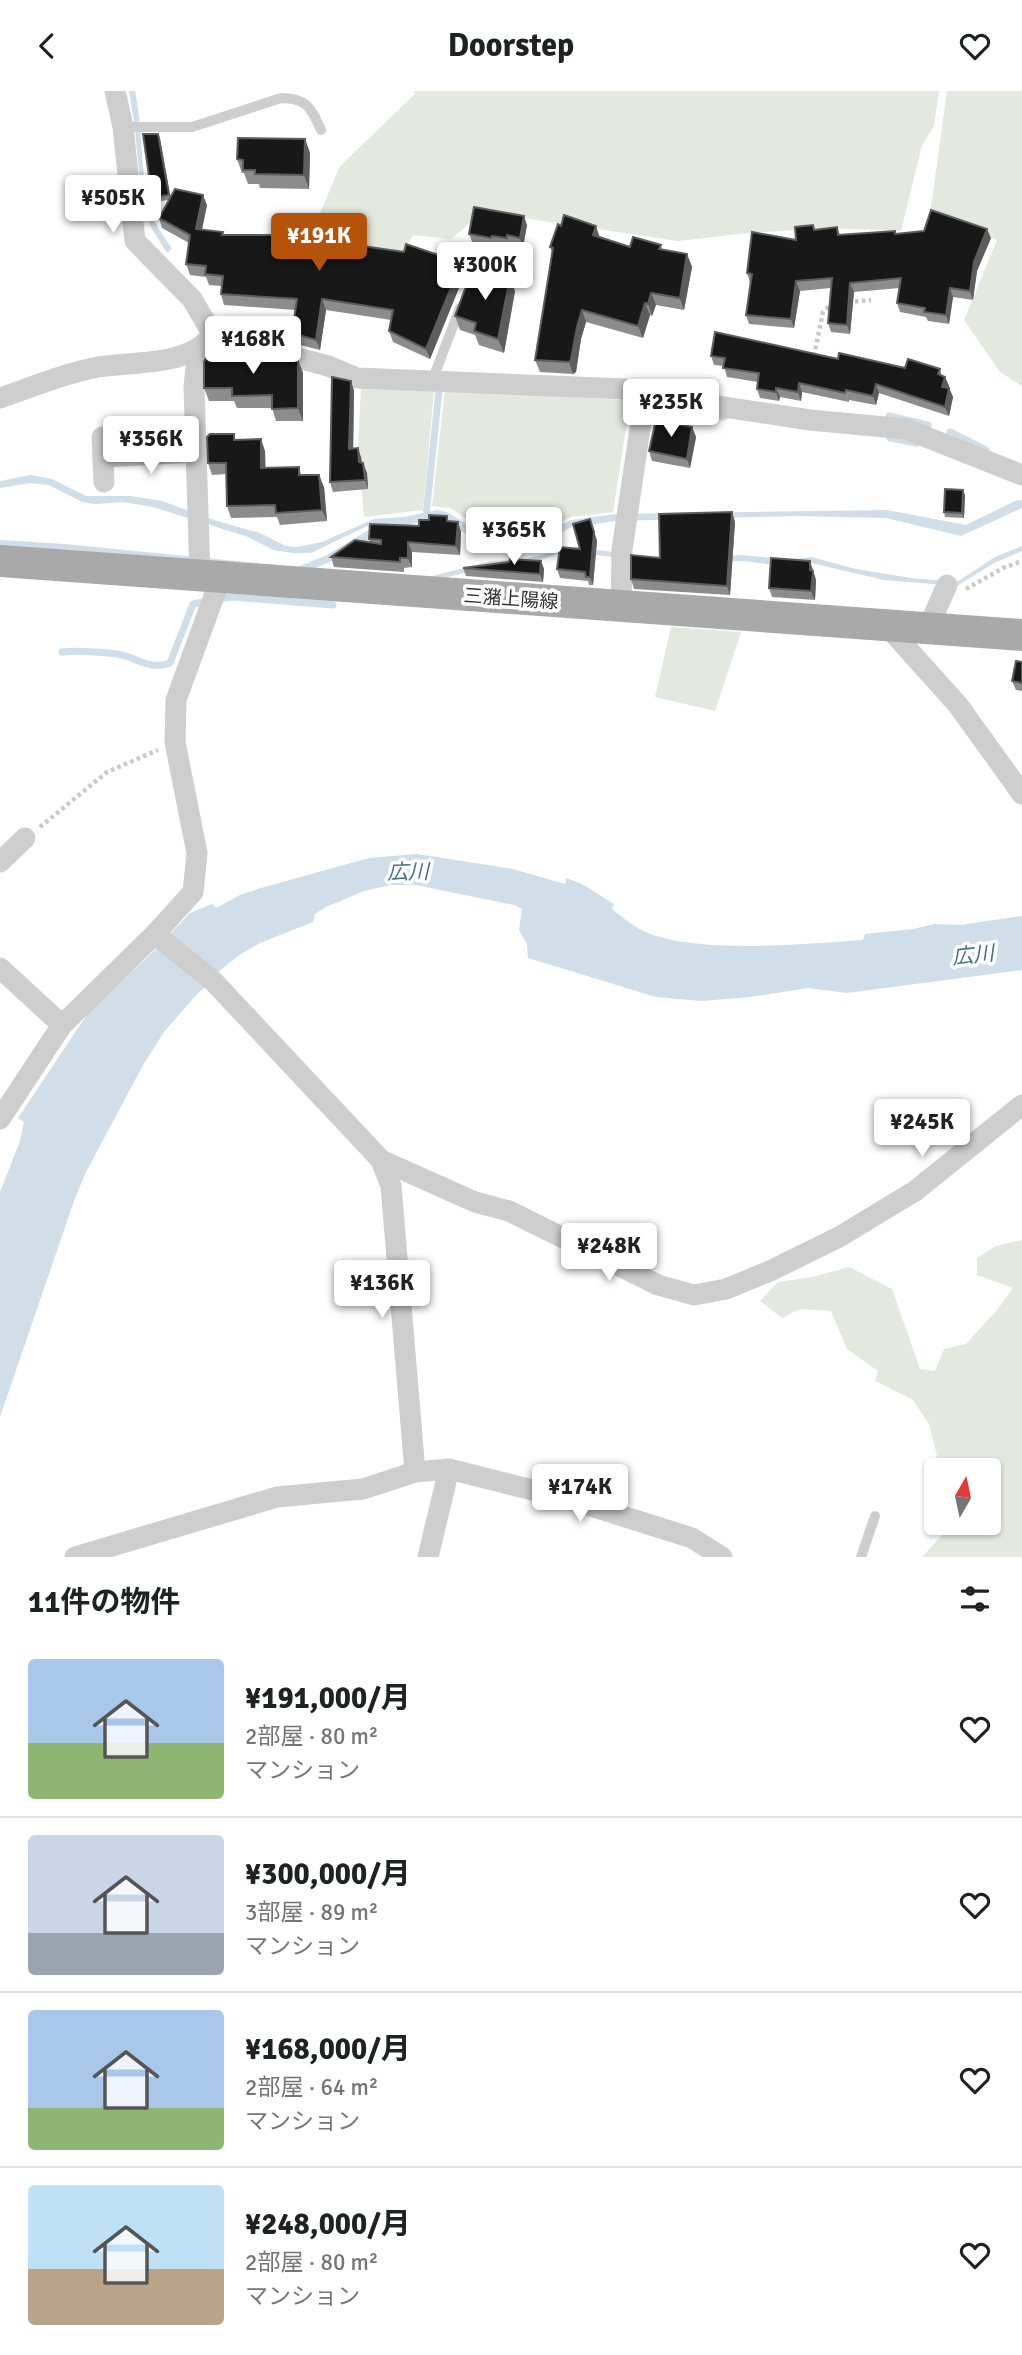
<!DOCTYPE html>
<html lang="ja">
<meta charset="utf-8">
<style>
:root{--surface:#fff;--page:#f6f6f6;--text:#202124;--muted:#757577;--line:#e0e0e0;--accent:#b45309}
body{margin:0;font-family:Signika,"Noto Sans JP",sans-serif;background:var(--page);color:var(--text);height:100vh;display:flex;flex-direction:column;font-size:26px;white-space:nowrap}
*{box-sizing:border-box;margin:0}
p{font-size:23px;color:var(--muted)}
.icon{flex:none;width:38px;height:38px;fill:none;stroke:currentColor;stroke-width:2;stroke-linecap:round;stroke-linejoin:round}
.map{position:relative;height:1466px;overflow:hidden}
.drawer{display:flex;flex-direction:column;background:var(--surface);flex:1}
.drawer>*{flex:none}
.needle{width:46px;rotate:9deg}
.buttons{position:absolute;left:924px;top:1367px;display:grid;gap:14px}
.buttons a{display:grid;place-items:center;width:77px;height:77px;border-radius:7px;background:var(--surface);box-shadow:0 2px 5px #0004;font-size:35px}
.price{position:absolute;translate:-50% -60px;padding:0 16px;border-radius:7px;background:#fff;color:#222;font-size:23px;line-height:46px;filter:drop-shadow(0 2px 4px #0008)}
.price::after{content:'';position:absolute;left:50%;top:42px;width:21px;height:16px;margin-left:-10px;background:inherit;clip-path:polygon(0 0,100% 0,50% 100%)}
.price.on{background:var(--accent);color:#fff}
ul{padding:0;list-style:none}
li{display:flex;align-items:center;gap:21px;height:175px;padding:0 28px}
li+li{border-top:2px solid var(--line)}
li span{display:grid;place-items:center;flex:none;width:196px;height:140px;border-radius:7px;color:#555}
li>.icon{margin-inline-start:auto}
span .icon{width:84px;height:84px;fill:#fffc;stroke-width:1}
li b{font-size:30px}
h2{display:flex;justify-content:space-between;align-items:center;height:84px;padding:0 28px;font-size:30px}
header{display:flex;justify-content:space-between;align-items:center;height:91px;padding:0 28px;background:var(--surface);font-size:32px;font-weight:700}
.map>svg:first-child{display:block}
.green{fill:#e3e9de}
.water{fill:#cfdee9}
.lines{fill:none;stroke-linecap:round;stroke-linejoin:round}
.stream{stroke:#cfdee9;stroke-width:7}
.path{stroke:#c8c8c8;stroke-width:4.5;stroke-dasharray:3.5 3.5;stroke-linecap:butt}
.lane{stroke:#cecece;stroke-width:10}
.street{stroke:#cecece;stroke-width:21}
.primary{stroke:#a9a9a9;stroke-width:32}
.wall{fill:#8c8c8c}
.shaded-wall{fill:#5d5d5d}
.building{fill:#181818;stroke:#5d5d5d;stroke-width:2}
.labels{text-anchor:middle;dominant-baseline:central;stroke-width:7;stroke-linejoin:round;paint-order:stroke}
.street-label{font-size:19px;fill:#313131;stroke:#fff}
.water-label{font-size:21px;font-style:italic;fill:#486f89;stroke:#fff}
</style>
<header><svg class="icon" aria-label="back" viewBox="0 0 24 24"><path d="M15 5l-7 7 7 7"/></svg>Doorstep<svg class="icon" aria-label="heart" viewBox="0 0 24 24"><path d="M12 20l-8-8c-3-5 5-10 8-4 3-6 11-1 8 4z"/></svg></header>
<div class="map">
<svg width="1022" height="1466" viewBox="0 0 1022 1466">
<rect width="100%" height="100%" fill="#fff"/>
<g class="green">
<path d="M414,0H939L934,35L922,54L901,140L829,137L748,142L678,150L483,121L451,148L413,144L402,163L336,154L312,141L340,75L415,3Z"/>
<path d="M947,0H1022V295L1000,281L964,229L997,149L930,123Z"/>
<path d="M361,295L434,299L423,419L364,426L358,358Z"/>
<path d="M445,299L623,309L629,318L613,421L571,426L544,439L508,450L497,448L450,417L432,415Z"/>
<path d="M671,536L741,541L715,620L655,606Z"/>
<path d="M1022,1149V1466H922L943,1443L942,1432H989V1379H936V1405L930,1378L937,1365L929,1333L913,1309L875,1290L878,1280L847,1258L831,1220L800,1218L782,1227L760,1210L778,1191L812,1186L849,1176L892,1198L920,1278L935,1280L944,1258L966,1253L997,1219L1013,1197L977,1184V1167L996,1155Z"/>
</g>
<g class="water">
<path d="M129,0H135C143,38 140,77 149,114C153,131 163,144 172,158L167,162L152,138L142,111L134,30Z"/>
<path d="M31,384L52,388L86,405H131L162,410L217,430L260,442L286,455L297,456L322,451L374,428L404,426L437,419L447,421L495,451L508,453L533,447L571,429L616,423L887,419L966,434L1015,410L1022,409V417L961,445L886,427L794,425L616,430L572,436L546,449L509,460L487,455L437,426L378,443L332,470L304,482L0,455V449L65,453L297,476L325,465L370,438L367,435L311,462H293L273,459L248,446L153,416L123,411L95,413L82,411L49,394L30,392L0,397V390Z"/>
<path d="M1022,455V460L994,472L957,495L884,489L811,472L785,475L741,470L666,473L574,461L560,462L538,470L477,479L423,492L421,488L491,470L525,468L575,456L667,468L742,464L790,469L811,466L856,478L911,487L957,491L995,466Z"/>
<path d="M417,763L513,778L565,793L566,787L582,793L614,813L612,818C623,827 635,837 648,842C700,863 806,853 863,849L865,843L913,838L934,833L960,834L1022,825V879L847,902L808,897L750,906L701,910L656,906L528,867L527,853L519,839L522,818L514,814L416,794H391L364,800L326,816L315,823L313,831L260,852L238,865L218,881L208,894L197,903L164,941L143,974L86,1081L75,1107L0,1326V1101L20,1050L24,1031L18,1027L88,922L155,859L190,822L212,813L216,817L240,804L261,797L369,767Z"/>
</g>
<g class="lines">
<g class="stream">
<path d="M661,318L724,326"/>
<path d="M889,325L928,334"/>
<path d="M950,341L986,359"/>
<path d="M890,347L916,352"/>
<path d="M426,425L439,299"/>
<path d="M62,561C80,559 99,561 117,563C137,566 149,580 170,572L193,513L230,506L333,514"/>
</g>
<g class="path">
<path d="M848,211L871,209"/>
<path d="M814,265L823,221L832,213"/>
<path d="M966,498L1003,477L1022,470"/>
<path d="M40,736L107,681L158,659"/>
</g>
<g class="lane">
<path d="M123,36H192L281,7C307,7 311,17 321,39"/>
<path d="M471,189L480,165"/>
<path d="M432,290L460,217"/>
<path d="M861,1466L875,1425"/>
</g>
<g class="street">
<path d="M115,0L123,36L135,150L192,208L213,244L328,275L357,287L626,298L645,304L810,329L906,338L1022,384"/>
<path d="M198,259L194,296L200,485"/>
<path d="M0,307C30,297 62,283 93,277C127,270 181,276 207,250"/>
<path d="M102,346L104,391"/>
<path d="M103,366L196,361"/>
<path d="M621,517L622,459L645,304"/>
<path d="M887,535L958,614L1022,703"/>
<path d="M928,537L947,494"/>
<path d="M0,771L25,747"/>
<path d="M155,843L214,891L381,1069L391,1095L415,1381"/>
<path d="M0,877L62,934"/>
<path d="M0,1028L62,934L155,843L193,801L197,762L175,651L176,609L221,486"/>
<path d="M381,1069L475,1111L509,1120L658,1194L694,1204L726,1198L770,1180L839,1146L915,1100L1022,1014"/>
<path d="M75,1466L277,1406L363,1398L415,1381L449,1378L572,1409L692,1447L722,1466"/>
<path d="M428,1466L449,1378"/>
</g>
<path class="primary" d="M0,470L1022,544"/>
</g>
<g class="wall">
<path d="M158,43L170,106L207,114L202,138L224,144H296L297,147H310L313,154L361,161H404L441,165L444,173L459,177L463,187L430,268L393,251L389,240L391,229L326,219L320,259L296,253L292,242L295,219L224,214L221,203V195L209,194L206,186L190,184L186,173L189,152L162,137L159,127L169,109L153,111L152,106Z"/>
<path d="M305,48L310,62L309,98L260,97L259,93H248L244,82H242L237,68Z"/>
<path d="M527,134L523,156L511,154L510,157L495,154V157L473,153L469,143Z"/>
<path d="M813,134L815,138L837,136L840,144L896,143L991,147L977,180L973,209L953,206L949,233L928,230L926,226L900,221L897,212L900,197L854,201L850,243L831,241L828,232L831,197L800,200L794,237L749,233L746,224L750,192L747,182L796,149Z"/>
<path d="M600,147L630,156L661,154L662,159L687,163L692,176L684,219L656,214L652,225L650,224L643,247L586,231L581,248L576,281L573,283L540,281L535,269L552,161L550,156Z"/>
<path d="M515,200L504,262L479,254L475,244L460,239L455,225Z"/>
<path d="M232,263V265L298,269L303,282V330H276L272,317H237L234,310H209L204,297Z"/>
<path d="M711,265L838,268L905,277L940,278L942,285L945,286L949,295L948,297H949L953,306L949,325L879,302L876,314L849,309V311L802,301L801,310L780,306L779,310L760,307L757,298L758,291L727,286L724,275L714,274Z"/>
<path d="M351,290L354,300L353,357L361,366L362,372L367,382L368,398L333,401L330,391Z"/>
<path d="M692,336L696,346L690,377L652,370L649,360Z"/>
<path d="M236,349L265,360V377L299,376L301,384L324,396L327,430L280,434L277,426L231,427L227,415L226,383L212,384L208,372Z"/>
<path d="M965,404L964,427L945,426L944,421Z"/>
<path d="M732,421L735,431L730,504L634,498L631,488L660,467Z"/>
<path d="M447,425L449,431H458L461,441L460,464L412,461V476L404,477V481L334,476L331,466L370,452L369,448L419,435L429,429Z"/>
<path d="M593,437L597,450L593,494H589L588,490L560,487L557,478L580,458Z"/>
<path d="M541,470L544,478L543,491L466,485L463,477Z"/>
<path d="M810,470L816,489L815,509L772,506L769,497Z"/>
<path d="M1022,571V600L1016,599L1012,590Z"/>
</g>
<g class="shaded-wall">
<path d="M158,43L160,47L171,109L169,104Z"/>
<path d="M305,48L310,62L309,98L304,84Z"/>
<path d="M203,104L207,114L200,148L196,138Z"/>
<path d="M524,125L527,134L523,156L520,147Z"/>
<path d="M596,135L600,147L593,144Z"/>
<path d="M987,138L991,147L977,180L973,209L970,200L974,171Z"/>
<path d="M687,163L692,176L684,219L680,207Z"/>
<path d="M459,177L463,187L430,268L426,258Z"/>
<path d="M510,187L515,200L504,262L498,248Z"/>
<path d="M796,190L800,200L794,237L791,228Z"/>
<path d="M850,192L854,201L850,243L847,234Z"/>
<path d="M950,197L953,206L949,233L946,224Z"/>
<path d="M651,202L656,214L652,225L648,213Z"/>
<path d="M322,208L326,219L320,259L316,249Z"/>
<path d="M645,212L650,224L643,247L638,235Z"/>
<path d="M582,219L586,231L581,248L576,281L573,283L569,271L577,236Z"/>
<path d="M227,250L232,263V278L227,265Z"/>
<path d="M298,269L303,282V330L298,317Z"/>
<path d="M945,286L949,295L945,305L942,296Z"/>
<path d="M351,290L354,300L353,367L349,358Z"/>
<path d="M799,292L802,301L801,310L798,301Z"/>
<path d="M876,293L879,302L876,314L873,305Z"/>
<path d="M776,297L780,306L779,310L776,301Z"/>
<path d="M949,297L953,306L949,325L945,316Z"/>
<path d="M692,336L696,346L690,377L687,368Z"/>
<path d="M261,348L265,360L266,389L261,377Z"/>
<path d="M358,357L361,366L363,381L359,371Z"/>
<path d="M363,372L367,382L368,398L365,389Z"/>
<path d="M319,384L324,396L327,430L322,419Z"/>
<path d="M963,399L965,404L964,427L962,422Z"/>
<path d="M732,421L735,431L730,504L727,495Z"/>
<path d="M590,428L597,450L593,494L590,486Z"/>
<path d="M458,431L461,441L460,464L456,455Z"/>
<path d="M408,451L412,461V476L408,467Z"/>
<path d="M541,470L544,478L543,491L540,483Z"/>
<path d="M810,470L816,489L815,509L811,500L810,479Z"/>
</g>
<g class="building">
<path d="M143,43H158L169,104L152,106Z"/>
<path d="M238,47L305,48L304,84L255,83V79H243V69L237,68Z"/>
<path d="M175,98L203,104L196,138L223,141L222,144H296V147H310L311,154L361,161L362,155L404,161L406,153L441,165L440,172L459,177L426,258L389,240L393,219L322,208L316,249L292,242L297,208L221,203L223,185L205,183L206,175L186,173L190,144L159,127Z"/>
<path d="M474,116L524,125L520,147L507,144V147L492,145L491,147L469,143Z"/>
<path d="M931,119L987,138L974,171L970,200L950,197L946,224L924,221L925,217L897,212L901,187L850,192L847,234L828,232L832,187L796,190L791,228L746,224L752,183L747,182L752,141L796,149L795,136L813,134L814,139L837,136L838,144L895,140V143L924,140Z"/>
<path d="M564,124L596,135L593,144L630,156L633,146L661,154L659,158L687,163L680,207L651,202L648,213L645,212L638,235L582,219L577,236L571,269L569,271L535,269L553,157L550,156L558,133L561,135Z"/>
<path d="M473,177L510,187L498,248L474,240L476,232L455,225Z"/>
<path d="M715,241L838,268L839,262L905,277L908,268L940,278L938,283L945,286L942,296L949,297L945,316L876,293L873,305L846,299L845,302L799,292L798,301L776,297V301L757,298L759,282L723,277L725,267L711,265Z"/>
<path d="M214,250H227V265H285L298,269V317L272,318V304L232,305V297H204V271Z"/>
<path d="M332,286L351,290L349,358L358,357L359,371L363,372L365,389L330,391Z"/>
<path d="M656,329L692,336L687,368L649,360Z"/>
<path d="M210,343H234V349L261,348V377L299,376V384H319L322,419L276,422L275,414L227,415L226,372H208L207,346Z"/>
<path d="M945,398L963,399L962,422L944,421Z"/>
<path d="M732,421L727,495L631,488V464L660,467L659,423Z"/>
<path d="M429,424L447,425V430L458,431L456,455L408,451V467H400V471L331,466L355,449L381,453V449L369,448L370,433L419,435V429H429Z"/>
<path d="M590,428L594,441L590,486H586L585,481L557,478L560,456L580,458L573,433Z"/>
<path d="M771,467L810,470V479L813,480L811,500L769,497Z"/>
<path d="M510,468L541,470L540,483L463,477L509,471Z"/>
<path d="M1016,570L1022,571V592L1012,590Z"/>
</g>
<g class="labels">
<g class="street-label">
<text transform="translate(511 508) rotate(4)">三潴上陽線</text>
</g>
<g class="water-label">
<text transform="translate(408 781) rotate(-1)">広川</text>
<text transform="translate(973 864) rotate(-6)">広川</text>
</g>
</g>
</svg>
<div class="buttons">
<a><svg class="needle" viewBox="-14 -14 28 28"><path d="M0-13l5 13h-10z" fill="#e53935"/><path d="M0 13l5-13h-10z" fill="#757577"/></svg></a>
</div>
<b class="price" style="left:113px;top:144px">¥505K</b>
<b class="price on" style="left:319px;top:182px">¥191K</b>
<b class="price" style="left:485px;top:211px">¥300K</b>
<b class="price" style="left:253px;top:285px">¥168K</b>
<b class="price" style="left:671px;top:348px">¥235K</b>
<b class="price" style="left:151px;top:385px">¥356K</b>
<b class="price" style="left:514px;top:476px">¥365K</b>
<b class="price" style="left:922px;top:1068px">¥245K</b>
<b class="price" style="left:609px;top:1192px">¥248K</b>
<b class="price" style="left:382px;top:1229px">¥136K</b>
<b class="price" style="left:580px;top:1433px">¥174K</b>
</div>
<section class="drawer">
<h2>11件の物件<svg class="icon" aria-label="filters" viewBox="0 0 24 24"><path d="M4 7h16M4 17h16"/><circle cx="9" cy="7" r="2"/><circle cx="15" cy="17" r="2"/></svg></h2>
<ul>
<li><span style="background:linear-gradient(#a9c7e8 60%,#8fb573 0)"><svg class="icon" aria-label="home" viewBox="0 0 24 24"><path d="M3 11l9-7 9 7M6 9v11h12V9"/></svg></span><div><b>¥191,000/月</b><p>2部屋 · 80 m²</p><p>マンション</p></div><svg class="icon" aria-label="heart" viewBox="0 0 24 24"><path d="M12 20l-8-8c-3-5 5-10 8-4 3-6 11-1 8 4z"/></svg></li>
<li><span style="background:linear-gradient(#c9d6e8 70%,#9aa5b1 0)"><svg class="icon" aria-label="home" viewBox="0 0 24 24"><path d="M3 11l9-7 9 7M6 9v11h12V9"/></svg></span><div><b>¥300,000/月</b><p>3部屋 · 89 m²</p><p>マンション</p></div><svg class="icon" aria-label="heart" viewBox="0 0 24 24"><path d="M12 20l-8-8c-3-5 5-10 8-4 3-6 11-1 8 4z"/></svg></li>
<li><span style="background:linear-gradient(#a9c7e8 70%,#8fb573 0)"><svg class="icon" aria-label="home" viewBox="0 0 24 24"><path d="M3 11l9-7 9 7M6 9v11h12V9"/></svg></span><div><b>¥168,000/月</b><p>2部屋 · 64 m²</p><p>マンション</p></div><svg class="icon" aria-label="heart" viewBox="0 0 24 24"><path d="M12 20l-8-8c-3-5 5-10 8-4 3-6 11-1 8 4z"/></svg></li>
<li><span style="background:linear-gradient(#bfe0f5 60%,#b9a48a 0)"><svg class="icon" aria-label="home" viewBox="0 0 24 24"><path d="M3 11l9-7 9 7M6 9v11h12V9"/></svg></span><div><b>¥248,000/月</b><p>2部屋 · 80 m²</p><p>マンション</p></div><svg class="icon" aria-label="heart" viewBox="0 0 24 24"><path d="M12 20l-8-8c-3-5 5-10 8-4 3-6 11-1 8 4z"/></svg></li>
</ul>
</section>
